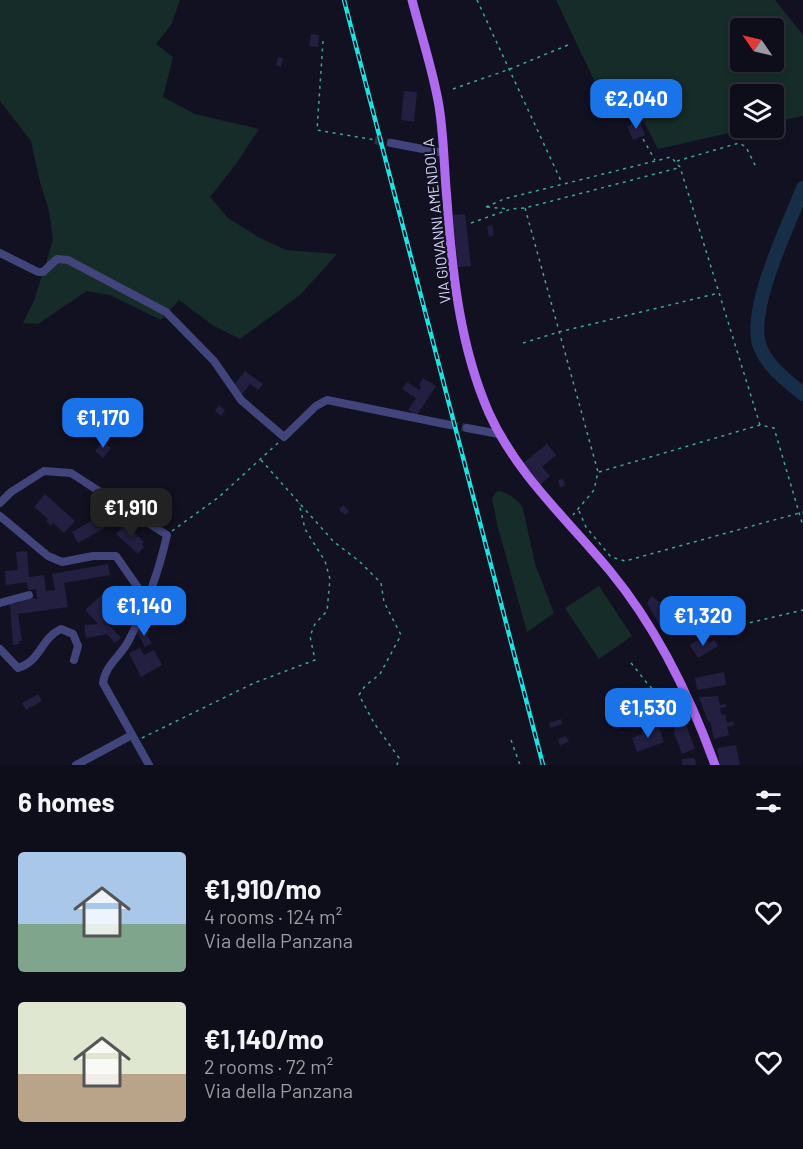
<!DOCTYPE html>
<meta charset="utf-8">
<style>
:root{--surface:#0e0d1a;--page:#171623;--text:#f1f3f6;--muted:#9b9ca2;--line:#2e2d39;--accent:#1a73e8}
body{margin:0;font-family:Barlow,sans-serif;background:var(--page);color:var(--text);height:100vh;display:flex;flex-direction:column;font-size:22px;white-space:nowrap}
*{box-sizing:border-box;margin:0}
p{font-size:20px;color:var(--muted)}
.icon{flex:none;width:33px;height:33px;fill:none;stroke:currentColor;stroke-width:2;stroke-linecap:round;stroke-linejoin:round}
.map{position:relative;height:765px;overflow:hidden}
.sheet{display:flex;flex-direction:column;background:var(--surface);flex:1}
.sheet>*{flex:none}
.needle{width:39px;rotate:304deg}
.controls{position:absolute;left:730px;top:18px;display:grid;gap:12px}
.controls a{display:grid;place-items:center;width:54px;height:54px;border-radius:6px;background:var(--surface);box-shadow:0 3px 9px #0003,0 0 0 2px var(--line);font-size:30px}
.price{position:absolute;translate:-50% -51px;padding:0 14px;border-radius:12px;background:var(--accent);color:#fff;font-size:20px;line-height:39px;filter:drop-shadow(0 2px 3px #0008)}
.price::after{content:'';position:absolute;left:50%;top:36px;width:18px;height:14px;margin-left:-9px;background:inherit;clip-path:polygon(0 0,100% 0,50% 100%)}
.price.active{background:#222;color:#fff}
ul{padding:0;list-style:none}
li{display:flex;align-items:center;gap:18px;height:150px;padding:0 18px}
li span{display:grid;place-items:center;flex:none;width:168px;height:120px;border-radius:6px;color:#555}
li>.icon{margin-inline-start:auto}
span .icon{width:72px;height:72px;fill:#fffc;stroke-width:1}
li b{font-size:26px}
h2{display:flex;justify-content:space-between;align-items:center;height:72px;padding:0 18px;font-size:26px}
.map>svg:first-child{display:block}
.green{fill:#152c28;fill-rule:evenodd}
.lines{fill:none;stroke-linecap:round;stroke-linejoin:round}
.river{stroke:#162e47;stroke-width:14}
.building{fill:#221f41}
.minor-tunnel{stroke:#302f42;stroke-width:8;stroke-dasharray:8 4;stroke-linecap:butt}
.path{stroke:#3da897;stroke-width:1.5;stroke-dasharray:3 4.5;stroke-linecap:butt}
.minor{stroke:#41457c;stroke-width:8}
.major{stroke:#af6bee;stroke-width:9}
.rail-casing{stroke:#1be3e2;stroke-width:4.5}
.rail{stroke:#121122;stroke-width:2;stroke-dasharray:7;stroke-linecap:butt}
.labels{text-anchor:middle;dominant-baseline:central;stroke-width:4.5;stroke-linejoin:round;paint-order:stroke}
.street-label{font-size:15px;fill:#d7d7fa;stroke:#121122}
</style>
<div class="map">
<svg width="803" height="765" viewBox="0 0 803 765">
<rect width="100%" height="100%" fill="#121122"/>
<g class="green">
<path d="M0,0H180L171,25L156,44L173,57L163,97L195,114L259,129L236,164L210,197L228,218L258,237L286,250L337,254L300,295L240,339L214,326L179,300L161,320L110,295L87,291L38,324L23,323L34,301L53,240L49,211L40,182L31,141L0,101Z"/>
<path d="M556,0H775L803,35V116L774,122V94H741V128H751L658,149L626,87L602,97ZM774,28V62H741V28Z"/>
<path d="M497,491C506,491 518,500 523,508L535,564L554,613L527,632L497,524L492,498Z"/>
<path d="M599,586L632,636L599,659L565,608Z"/>
</g>
<g class="lines">
<path class="river" d="M803,188C789,224 746,311 760,347C768,367 787,381 803,394"/>
</g>
<g class="building">
<path d="M311,34L319,35L318,47L309,46Z"/>
<path d="M278,57L283,58L281,67L276,65Z"/>
<path d="M404,91L417,92L414,122L401,120Z"/>
<path d="M640,121L645,135L633,140L627,126Z"/>
<path d="M465,214L471,266L458,267L453,215Z"/>
<path d="M492,225L494,235L489,237L487,226Z"/>
<path d="M245,371L263,384L258,390L250,384L241,396L235,391L237,388L234,385Z"/>
<path d="M423,378L436,386L417,415L408,410L416,398L402,389L407,382L419,390L421,387L419,385Z"/>
<path d="M219,405L225,410L221,416L215,411Z"/>
<path d="M103,441L111,448L103,458L95,451Z"/>
<path d="M547,444L556,455L542,467L550,476L540,485L522,464Z"/>
<path d="M563,479L565,486L560,488L558,480Z"/>
<path d="M45,494L75,521L64,533L53,523L51,526L46,521L48,519L34,507Z"/>
<path d="M343,505L349,511L345,515L339,510Z"/>
<path d="M109,511L115,522L78,543L72,532Z"/>
<path d="M125,524L144,542L142,544L144,547L138,554L116,534Z"/>
<path d="M27,551L29,577L44,575L46,591L55,590L52,574L108,564L110,575L64,583L68,607L18,614L22,641H19V644L13,645L10,604L19,603L18,600L35,598L37,600L36,589L28,590L27,582L6,585L5,571L18,570L16,552Z"/>
<path d="M110,587L123,600L103,618L121,638L115,643L107,634L86,638L84,625L98,624L85,610Z"/>
<path d="M652,596L665,607L670,605L675,613L678,610L685,616L663,631L647,603Z"/>
<path d="M142,627L152,643L145,647L136,631Z"/>
<path d="M705,636L709,643L714,640L718,646L698,658L690,645Z"/>
<path d="M140,648L144,655L154,650L162,665L141,677L129,653Z"/>
<path d="M724,672L726,685L697,690L695,678Z"/>
<path d="M38,694L42,701L26,710L22,703Z"/>
<path d="M718,696L720,705L726,704V707L720,708L722,715L725,714L727,723L733,721L734,725L727,727L729,735L714,739L710,721L708,722L699,697Z"/>
<path d="M561,719L562,724L550,728L549,723Z"/>
<path d="M684,719L695,749L682,754L674,733L675,723Z"/>
<path d="M659,727L664,742L637,752L632,738L642,734L641,732Z"/>
<path d="M566,736L569,742L560,745L558,739Z"/>
<path d="M736,745L740,765H720L717,748Z"/>
<path d="M695,758L696,765H682V759Z"/>
</g>
<g class="lines">
<g class="minor-tunnel">
<path d="M375,140L391,143"/>
<path d="M450,425L467,428"/>
</g>
<g class="path">
<path d="M477,0L562,183"/>
<path d="M323,41L317,130L375,140"/>
<path d="M453,89L510,69L568,45"/>
<path d="M643,139L655,160"/>
<path d="M677,161L739,143L746,147L757,169"/>
<path d="M486,207L504,199L671,157L680,167L760,425"/>
<path d="M487,207L509,209"/>
<path d="M525,208L598,472L594,490L573,515"/>
<path d="M471,223L511,209L525,208L678,168"/>
<path d="M523,343L559,332L719,293"/>
<path d="M261,460L334,542L359,561L381,583L384,602L401,635L380,674L365,686L359,695L374,723L399,758L397,765"/>
<path d="M599,472L760,425L774,428L803,526"/>
<path d="M579,511L586,527L611,557L625,561L803,512"/>
<path d="M172,531L219,497L279,442"/>
<path d="M728,628L803,610"/>
<path d="M631,663C645,679 658,704 682,703"/>
<path d="M142,738L254,683L315,660L310,636L315,624L327,611L330,579L325,561L305,529L299,503"/>
<path d="M511,740L520,765"/>
</g>
<g class="minor">
<path d="M391,143L444,153"/>
<path d="M0,253L38,272H43L57,259L68,260L166,312L214,361L241,400L284,437L316,406L327,400L450,425"/>
<path d="M467,428L499,434"/>
<path d="M0,503L11,492L44,471L71,473L167,535C159,571 146,607 129,640C122,655 105,665 103,683L149,765"/>
<path d="M0,516L48,556L62,562L93,556H116L146,599"/>
<path d="M0,603L29,595"/>
<path d="M0,649L18,668C42,660 40,639 61,629L73,634L78,646L74,660"/>
<path d="M76,765L132,735"/>
</g>
<path class="major" d="M412,0C421,35 433,70 439,106C444,137 444,169 447,200C452,272 460,347 489,413C517,475 567,519 610,571C657,628 690,696 715,765"/>
<g class="rail-casing">
<path id="rail" d="M344,0L543,765"/>
</g>
<use href="#rail" class="rail"/>
</g>
<g class="labels">
<g class="street-label">
<text transform="translate(436 221) rotate(-96)">VIA GIOVANNI AMENDOLA</text>
</g>
</g>
</svg>
<div class="controls">
<a><svg class="needle" viewBox="-14 -14 28 28"><path d="M0-13l5 13h-10z" fill="#e53935"/><path d="M0 13l5-13h-10z" fill="#9b9ca2"/></svg></a>
<a><svg class="icon" aria-label="layers" viewBox="0 0 24 24"><path d="M12 4l9 5-9 5-9-5zM3 14l9 5 9-5"/></svg></a>
</div>
<b class="price" style="left:636px;top:130px">€2,040</b>
<b class="price" style="left:103px;top:449px">€1,170</b>
<b class="price active" style="left:131px;top:539px">€1,910</b>
<b class="price" style="left:144px;top:637px">€1,140</b>
<b class="price" style="left:703px;top:647px">€1,320</b>
<b class="price" style="left:648px;top:739px">€1,530</b>
</div>
<section class="sheet">
<h2>6 homes<svg class="icon" aria-label="filters" viewBox="0 0 24 24"><path d="M4 7h16M4 17h16"/><circle cx="9" cy="7" r="2"/><circle cx="15" cy="17" r="2"/></svg></h2>
<ul>
<li><span style="background:linear-gradient(#a9c7e8 60%,#7fa58c 0)"><svg class="icon" aria-label="home" viewBox="0 0 24 24"><path d="M3 11l9-7 9 7M6 9v11h12V9"/></svg></span><div><b>€1,910/mo</b><p>4 rooms · 124 m²</p><p>Via della Panzana</p></div><svg class="icon" aria-label="heart" viewBox="0 0 24 24"><path d="M12 20l-8-8c-3-5 5-10 8-4 3-6 11-1 8 4z"/></svg></li>
<li><span style="background:linear-gradient(#dfe7d0 60%,#b9a48a 0)"><svg class="icon" aria-label="home" viewBox="0 0 24 24"><path d="M3 11l9-7 9 7M6 9v11h12V9"/></svg></span><div><b>€1,140/mo</b><p>2 rooms · 72 m²</p><p>Via della Panzana</p></div><svg class="icon" aria-label="heart" viewBox="0 0 24 24"><path d="M12 20l-8-8c-3-5 5-10 8-4 3-6 11-1 8 4z"/></svg></li>
</ul>
</section>
